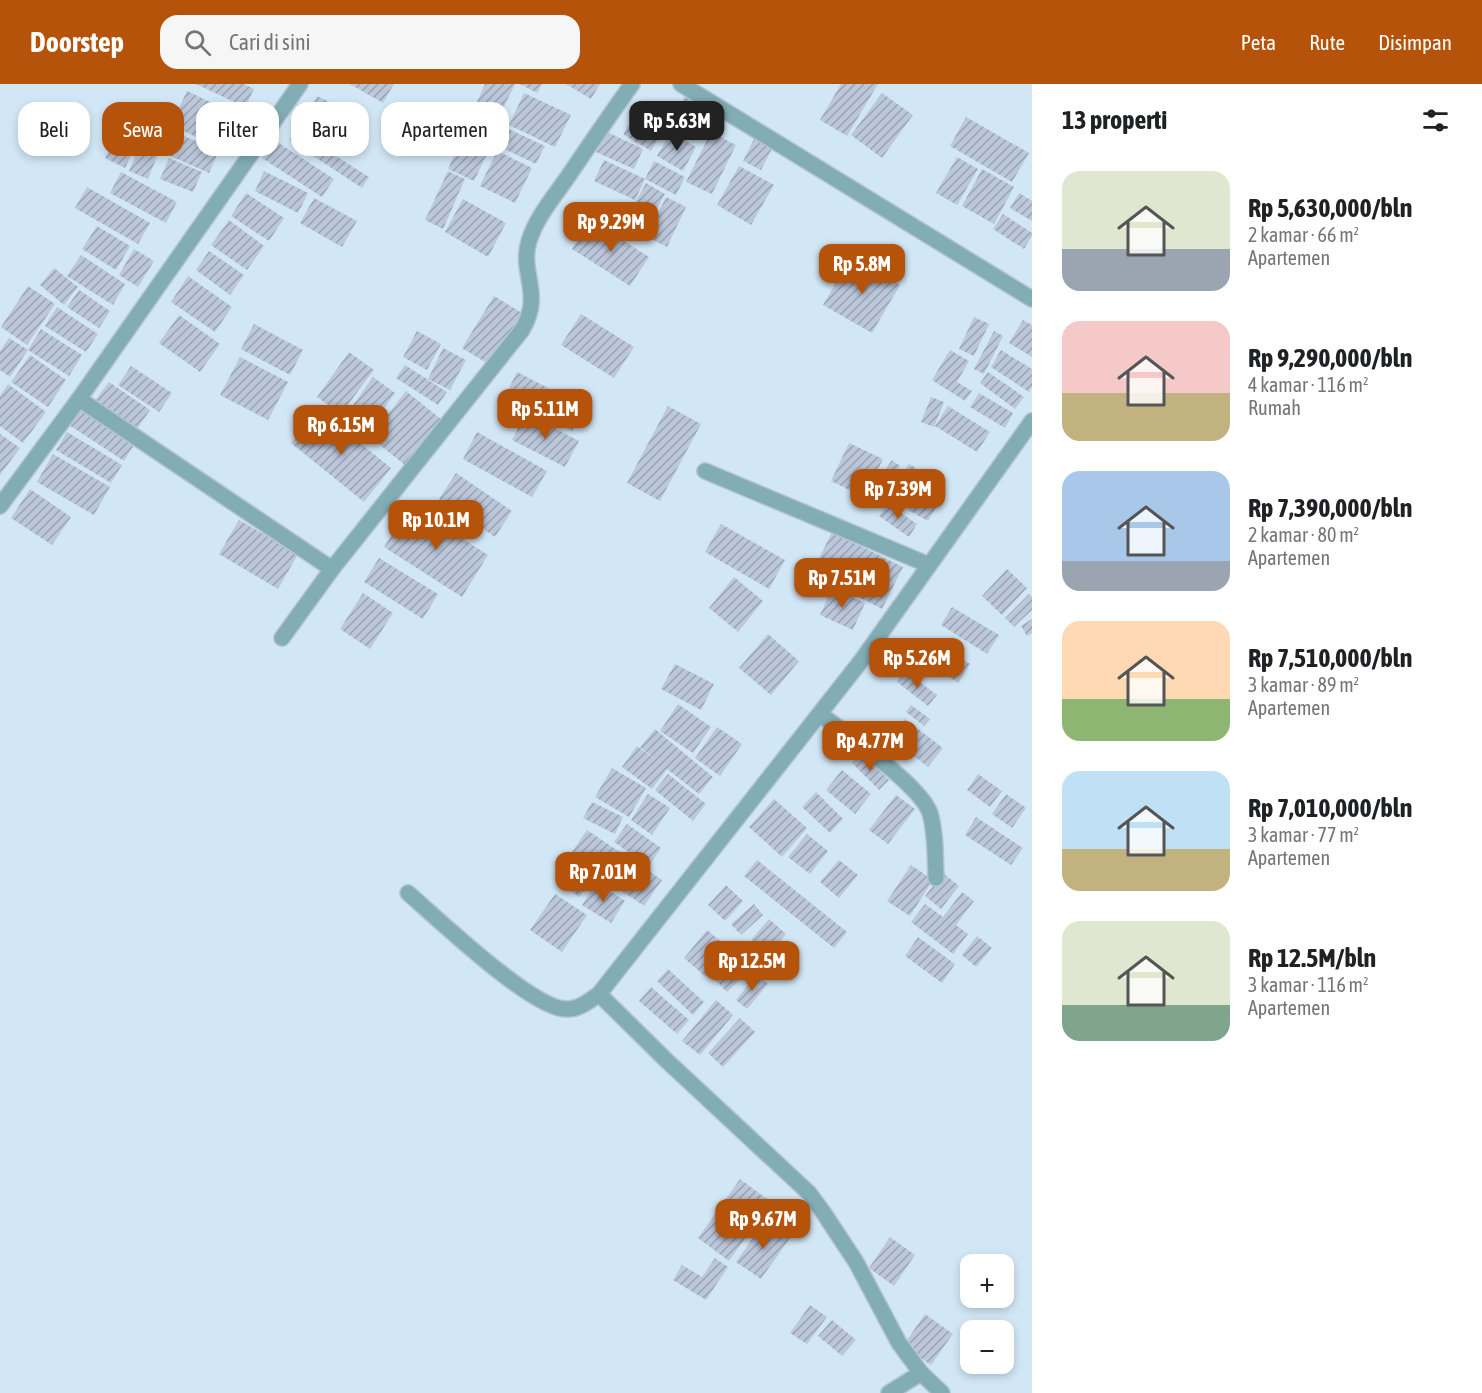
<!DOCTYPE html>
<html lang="id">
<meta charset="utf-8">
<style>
:root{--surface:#fff;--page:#f6f6f6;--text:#202124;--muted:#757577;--accent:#b45309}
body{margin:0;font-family:"Asap Condensed",sans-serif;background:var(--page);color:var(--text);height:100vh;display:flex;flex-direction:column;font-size:22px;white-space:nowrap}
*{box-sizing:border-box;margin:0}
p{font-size:20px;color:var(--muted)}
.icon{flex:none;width:33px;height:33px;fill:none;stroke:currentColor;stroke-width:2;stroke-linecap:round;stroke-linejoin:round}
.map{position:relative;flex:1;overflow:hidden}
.sheet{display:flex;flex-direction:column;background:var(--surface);width:450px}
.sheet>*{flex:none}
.guide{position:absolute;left:18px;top:18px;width:570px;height:54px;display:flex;gap:12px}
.fabs{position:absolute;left:960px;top:1170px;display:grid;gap:12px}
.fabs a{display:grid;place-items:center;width:54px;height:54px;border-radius:12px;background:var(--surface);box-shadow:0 3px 9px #0003;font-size:30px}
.price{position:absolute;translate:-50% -51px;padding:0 14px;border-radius:12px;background:var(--accent);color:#fff;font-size:20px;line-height:39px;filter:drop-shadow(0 2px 3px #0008)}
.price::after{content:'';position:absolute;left:50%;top:36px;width:18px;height:14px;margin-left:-9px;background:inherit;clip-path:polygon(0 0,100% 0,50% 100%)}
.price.selected{background:#222;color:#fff}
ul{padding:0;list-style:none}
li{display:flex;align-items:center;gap:18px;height:150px;padding:0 30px}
li span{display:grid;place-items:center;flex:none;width:168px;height:120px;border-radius:18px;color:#555}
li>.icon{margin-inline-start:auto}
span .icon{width:72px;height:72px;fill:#fffc;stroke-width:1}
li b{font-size:26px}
h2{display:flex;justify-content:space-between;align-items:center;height:72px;padding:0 30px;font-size:26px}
.pill{padding:0 21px;border-radius:18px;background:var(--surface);box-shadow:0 3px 9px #0003;font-size:21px;line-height:54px}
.pill.selected{background:var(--accent);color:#fff}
header{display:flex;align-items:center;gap:36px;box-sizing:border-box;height:84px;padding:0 30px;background:var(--accent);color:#fff}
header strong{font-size:28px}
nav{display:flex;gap:33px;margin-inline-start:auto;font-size:21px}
.search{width:420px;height:54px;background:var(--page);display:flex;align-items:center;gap:15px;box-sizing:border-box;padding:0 21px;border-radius:18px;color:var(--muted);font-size:22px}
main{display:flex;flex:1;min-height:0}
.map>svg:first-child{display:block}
.building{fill:url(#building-hatch)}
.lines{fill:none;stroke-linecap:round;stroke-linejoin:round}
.street-casing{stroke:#b2c5d1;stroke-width:18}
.street{stroke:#82adb5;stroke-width:15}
</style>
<header>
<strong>Doorstep</strong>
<div class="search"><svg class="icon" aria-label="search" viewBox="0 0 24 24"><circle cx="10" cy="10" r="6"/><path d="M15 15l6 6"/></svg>Cari di sini</div>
<nav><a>Peta</a><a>Rute</a><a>Disimpan</a></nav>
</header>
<main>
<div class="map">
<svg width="1032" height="1309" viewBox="0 0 1032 1309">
<defs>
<pattern id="building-hatch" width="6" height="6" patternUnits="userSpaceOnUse" patternTransform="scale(1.5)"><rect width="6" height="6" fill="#bcc7da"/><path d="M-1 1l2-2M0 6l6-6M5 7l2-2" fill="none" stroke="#99a3b2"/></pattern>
</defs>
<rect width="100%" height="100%" fill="#d2e7f5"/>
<g class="building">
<path d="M196,0H244L254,5L245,23Z"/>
<path d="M350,0H394L383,19Z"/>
<path d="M485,0H515L501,29L477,18Z"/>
<path d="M520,0H542L537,9Z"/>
<path d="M566,0H600L591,15Z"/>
<path d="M841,0H878L847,52L820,36Z"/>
<path d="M187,7L233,29L217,63L171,41Z"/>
<path d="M524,9L571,31L555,63L509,41Z"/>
<path d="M882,9L913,31L882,74L851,51Z"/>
<path d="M317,12L368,37L352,69L301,43Z"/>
<path d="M685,12L712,26L697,55L670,41Z"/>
<path d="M640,22L668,39L651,67L623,50Z"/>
<path d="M966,33L1029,69L1012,98L950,62Z"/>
<path d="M121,41L141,51L125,84L105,74Z"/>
<path d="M504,43L545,62L536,80L496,61Z"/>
<path d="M170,46L219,67L209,89L161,68Z"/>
<path d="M295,46L369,93L362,104L289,56Z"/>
<path d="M465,47L492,60L474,97L448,85Z"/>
<path d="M605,47L643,65L634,85L596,68Z"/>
<path d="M671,48L696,63L683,87L657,72Z"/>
<path d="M711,48L736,61L712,110L686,98Z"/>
<path d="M754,55L772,65L761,86L743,77Z"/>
<path d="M274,56L334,95L322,113L262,74Z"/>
<path d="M142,57L160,65L148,95L129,87Z"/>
<path d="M497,67L532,84L515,119L480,102Z"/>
<path d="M957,73L978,85L957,121L936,109Z"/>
<path d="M169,74L202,88L193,108L160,95Z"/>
<path d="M604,76L645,95L635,116L594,97Z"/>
<path d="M654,77L685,93L676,111L645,95Z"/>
<path d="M739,82L774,101L751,141L717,121Z"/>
<path d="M982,85L1014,103L994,140L962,122Z"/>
<path d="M264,87L308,109L298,129L255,107Z"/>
<path d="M448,87L465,95L443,145L425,136Z"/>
<path d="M121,88L177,118L166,139L110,109Z"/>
<path d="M646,99L665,110L645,146L626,135Z"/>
<path d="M87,103L150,139L138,160L75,124Z"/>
<path d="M246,109L284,134L269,157L231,132Z"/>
<path d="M1019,109L1032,117V137L1010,124Z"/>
<path d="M666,113L686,123L667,163L647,153Z"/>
<path d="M314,114L357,137L342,163L300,139Z"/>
<path d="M463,115L506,139L488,173L445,148Z"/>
<path d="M1003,130L1032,149V152L1024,165L993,145Z"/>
<path d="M229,136L264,162L247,186L211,161Z"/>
<path d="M591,136L649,173L630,202L572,165Z"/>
<path d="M97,142L130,162L116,186L82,165Z"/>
<path d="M134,165L154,177L138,203L119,191Z"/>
<path d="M209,167L244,191L230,211L196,186Z"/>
<path d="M81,171L125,200L113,221L67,192Z"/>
<path d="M851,173L900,201L872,249L823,221Z"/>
<path d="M54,184L78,203L64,221L40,201Z"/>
<path d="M188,192L232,223L215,248L171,218Z"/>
<path d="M28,202L55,220L27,261L1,243Z"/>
<path d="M79,206L110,227L99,244L67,223Z"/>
<path d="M494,212L522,229L490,281L462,264Z"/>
<path d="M57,223L98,250L86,268L45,242Z"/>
<path d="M581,230L634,263L614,294L561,261Z"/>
<path d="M179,231L220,260L200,288L159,259Z"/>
<path d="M974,233L989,240L974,272L959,265Z"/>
<path d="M1023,236L1032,241V273L1009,259Z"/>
<path d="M254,240L303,266L290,291L241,265Z"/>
<path d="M41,245L82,271L69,292L28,266Z"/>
<path d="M417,247L441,260L427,286L403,273Z"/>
<path d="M994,247L1003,252L984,290L974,285Z"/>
<path d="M9,254L28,266L10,293L0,286V267Z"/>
<path d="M443,264L466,276L450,306L428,295Z"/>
<path d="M950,266L969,277L957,298L972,307L965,317L932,296Z"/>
<path d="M1001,266L1032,285V303L1029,308L991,283Z"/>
<path d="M349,268L374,286L341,330L317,313Z"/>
<path d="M30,271L66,296L48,323L11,298Z"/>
<path d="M240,273L288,298L268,336L220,311Z"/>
<path d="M405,281L447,308L438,321L396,294Z"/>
<path d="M131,282L172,309L159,328L118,301Z"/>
<path d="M517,288L584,322L572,347L505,312Z"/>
<path d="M988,288L1024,313L1015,325L980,299Z"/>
<path d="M373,293L395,309L368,347L346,331Z"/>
<path d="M109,298L150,326L133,351L91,322Z"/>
<path d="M8,300L46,328L23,359L0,342V312Z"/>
<path d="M406,307L442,336L405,381L370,353Z"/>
<path d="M979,309L1013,329L1005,344L970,323Z"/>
<path d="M931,313L944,318L934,343L921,338Z"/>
<path d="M82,321L137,356L124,377L69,341Z"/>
<path d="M668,322L701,340L660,417L627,399Z"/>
<path d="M948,322L990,348L977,368L935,342Z"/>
<path d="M319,326L391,384L364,418L291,359Z"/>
<path d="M526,329L579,357L565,383L512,356Z"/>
<path d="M67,348L122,381L111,399L56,366Z"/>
<path d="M477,348L547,387L532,413L463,375Z"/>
<path d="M0,350L20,364L0,391Z"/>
<path d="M849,359L883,375L864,413L831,397Z"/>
<path d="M53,370L110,403L94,431L37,398Z"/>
<path d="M892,376L900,382L885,404L877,398Z"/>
<path d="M909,380L924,389L902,422L888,413Z"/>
<path d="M456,389L512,427L495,453L439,415Z"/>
<path d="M926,395L946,407L928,437L908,426Z"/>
<path d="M30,405L71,433L52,461L11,434Z"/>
<path d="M888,420L917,440L909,453L879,432Z"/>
<path d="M410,421L488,471L462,513L384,463Z"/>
<path d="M239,436L298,470L278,505L219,470Z"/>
<path d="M721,440L785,476L769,505L705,468Z"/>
<path d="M832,448L903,483L882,525L812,489Z"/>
<path d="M379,474L438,510L423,535L364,498Z"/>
<path d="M1007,485L1027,504L1002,531L982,512Z"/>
<path d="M734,493L763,517L738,548L709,524Z"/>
<path d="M832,504L865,519L853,546L820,531Z"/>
<path d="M363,509L393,529L370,565L340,545Z"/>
<path d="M1029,510L1032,513V526L1014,543L1005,534Z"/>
<path d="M952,523L999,551L987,570L941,541Z"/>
<path d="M1032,535V549L1027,552L1021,542Z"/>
<path d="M768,550L799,577L771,611L739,584Z"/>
<path d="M938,558L970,580L958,599L925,576Z"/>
<path d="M675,580L714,600L701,626L661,605Z"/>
<path d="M905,587L937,611L928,622L897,598Z"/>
<path d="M678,620L711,643L693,669L660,647Z"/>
<path d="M911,621L930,635L924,642L906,628Z"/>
<path d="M905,635L943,664L928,683L910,669L917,661L897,646Z"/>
<path d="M717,643L742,660L720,692L695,674Z"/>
<path d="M655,645L713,693L699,710L667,685L652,705L622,683L637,662L657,677L640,663Z"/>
<path d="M861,669L889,696L879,706L852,679Z"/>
<path d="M612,684L646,704L629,733L595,713Z"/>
<path d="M842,686L871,710L855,730L826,706Z"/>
<path d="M668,690L706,720L693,737L655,706Z"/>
<path d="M978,690L1002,707L990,723L967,706Z"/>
<path d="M816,708L843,735L830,749L802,723Z"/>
<path d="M648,710L670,724L652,751L631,736Z"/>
<path d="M1006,710L1026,724L1012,744L992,730Z"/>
<path d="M896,711L915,725L888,760L869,746Z"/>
<path d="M774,715L807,744L782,773L749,743Z"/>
<path d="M592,718L623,733L615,750L583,734Z"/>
<path d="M976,733L1023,764L1011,781L965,751Z"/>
<path d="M627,740L661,764L649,782L614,758Z"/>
<path d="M587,746L627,773L608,801L568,774Z"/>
<path d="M807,750L828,767L810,790L788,773Z"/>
<path d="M631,775L662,796L644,822L613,801Z"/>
<path d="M757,776L847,848L834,864L744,792Z"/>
<path d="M839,776L858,791L839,814L820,798Z"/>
<path d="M568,777L592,796L579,813L555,794Z"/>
<path d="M911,781L933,796L910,832L887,817Z"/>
<path d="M943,789L959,802L941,825L925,812Z"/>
<path d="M596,798L625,817L611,839L582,821Z"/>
<path d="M726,801L743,817L725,837L708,821Z"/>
<path d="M962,808L974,817L956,841L968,850L953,870L911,838L925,820L943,833Z"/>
<path d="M555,810L587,831L562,868L530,846Z"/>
<path d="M754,820L763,831L741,851L731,840Z"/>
<path d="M769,835L786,850L769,871L751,856Z"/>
<path d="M707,846L730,865L706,893L684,874Z"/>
<path d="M977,852L992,864L976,883L962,871Z"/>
<path d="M918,853L955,880L942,899L905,872Z"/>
<path d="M737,873L750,886L727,908L714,895Z"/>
<path d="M668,885L704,918L693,931L657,897Z"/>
<path d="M757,890L768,900L747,925L736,916Z"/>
<path d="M651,903L689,936L677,950L639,917Z"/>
<path d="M716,916L733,931L700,971L682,957Z"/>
<path d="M740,934L755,948L723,983L708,969Z"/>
<path d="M740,1095L771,1118L729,1177L698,1154Z"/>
<path d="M765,1137L790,1154L761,1195L736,1178Z"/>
<path d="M890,1153L915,1171L894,1202L869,1184Z"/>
<path d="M715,1174L728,1183L706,1216L673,1196L682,1181L702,1193Z"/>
<path d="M810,1221L827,1233L807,1260L790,1249Z"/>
<path d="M925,1230L953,1250L931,1281L903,1262Z"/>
<path d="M832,1236L856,1256L842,1272L818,1252Z"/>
</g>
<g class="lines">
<g class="street-casing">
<g id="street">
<path d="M681,0L1032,215"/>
<path d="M79,315L332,485"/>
<path d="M705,387L929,481"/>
<path d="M0,422L79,315L300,0"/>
<path d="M282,554L332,485L522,246C544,209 519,190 529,157C536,134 553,114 567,94C588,63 610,31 632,0"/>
<path d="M820,630C846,650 920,701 930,729C936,750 935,773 936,794"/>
<path d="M408,809C437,834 532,925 566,925C578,926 589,917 599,910"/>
<path d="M889,1309L921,1289"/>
<path d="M942,1309L921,1289L899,1259L856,1178L823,1128L809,1109L666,976L599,910L861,577L1032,337"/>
</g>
</g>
<use href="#street" class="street"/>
</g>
</svg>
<div class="fabs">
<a>+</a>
<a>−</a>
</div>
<b class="price selected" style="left:677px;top:68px">Rp 5.63M</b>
<b class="price" style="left:611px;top:169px">Rp 9.29M</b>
<b class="price" style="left:862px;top:211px">Rp 5.8M</b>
<b class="price" style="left:545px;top:356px">Rp 5.11M</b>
<b class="price" style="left:341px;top:372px">Rp 6.15M</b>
<b class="price" style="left:898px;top:436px">Rp 7.39M</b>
<b class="price" style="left:436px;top:467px">Rp 10.1M</b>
<b class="price" style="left:842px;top:525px">Rp 7.51M</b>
<b class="price" style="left:917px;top:605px">Rp 5.26M</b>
<b class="price" style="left:870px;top:688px">Rp 4.77M</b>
<b class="price" style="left:603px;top:819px">Rp 7.01M</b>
<b class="price" style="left:752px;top:908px">Rp 12.5M</b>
<b class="price" style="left:763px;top:1166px">Rp 9.67M</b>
<div class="guide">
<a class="pill">Beli</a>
<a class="pill selected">Sewa</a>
<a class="pill">Filter</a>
<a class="pill">Baru</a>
<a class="pill">Apartemen</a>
</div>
</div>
<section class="sheet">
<h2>13 properti<svg class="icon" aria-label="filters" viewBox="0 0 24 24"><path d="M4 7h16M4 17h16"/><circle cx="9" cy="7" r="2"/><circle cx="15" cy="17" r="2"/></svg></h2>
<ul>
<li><span style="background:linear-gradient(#dfe7d0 65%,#9aa5b1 0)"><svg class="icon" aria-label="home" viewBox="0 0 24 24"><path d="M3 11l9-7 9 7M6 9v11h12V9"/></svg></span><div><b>Rp 5,630,000/bln</b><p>2 kamar · 66 m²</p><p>Apartemen</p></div></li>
<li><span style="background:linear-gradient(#f6c9c9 60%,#c2b280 0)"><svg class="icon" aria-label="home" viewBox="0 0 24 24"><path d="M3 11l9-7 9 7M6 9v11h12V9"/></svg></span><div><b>Rp 9,290,000/bln</b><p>4 kamar · 116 m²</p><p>Rumah</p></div></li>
<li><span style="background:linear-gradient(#a9c7e8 75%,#9aa5b1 0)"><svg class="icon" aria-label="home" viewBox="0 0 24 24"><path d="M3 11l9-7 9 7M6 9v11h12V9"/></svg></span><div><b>Rp 7,390,000/bln</b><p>2 kamar · 80 m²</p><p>Apartemen</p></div></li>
<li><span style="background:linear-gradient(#ffd9b3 65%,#8fb573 0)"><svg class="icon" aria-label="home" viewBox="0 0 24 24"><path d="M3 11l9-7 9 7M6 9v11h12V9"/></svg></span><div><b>Rp 7,510,000/bln</b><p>3 kamar · 89 m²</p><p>Apartemen</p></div></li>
<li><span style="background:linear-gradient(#bfe0f5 65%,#c2b280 0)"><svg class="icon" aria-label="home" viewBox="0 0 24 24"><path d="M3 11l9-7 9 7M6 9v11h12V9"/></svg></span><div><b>Rp 7,010,000/bln</b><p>3 kamar · 77 m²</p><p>Apartemen</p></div></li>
<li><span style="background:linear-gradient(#dfe7d0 70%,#7fa58c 0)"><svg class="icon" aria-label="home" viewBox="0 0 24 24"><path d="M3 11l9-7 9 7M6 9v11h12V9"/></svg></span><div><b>Rp 12.5M/bln</b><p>3 kamar · 116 m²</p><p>Apartemen</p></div></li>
</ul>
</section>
</main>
